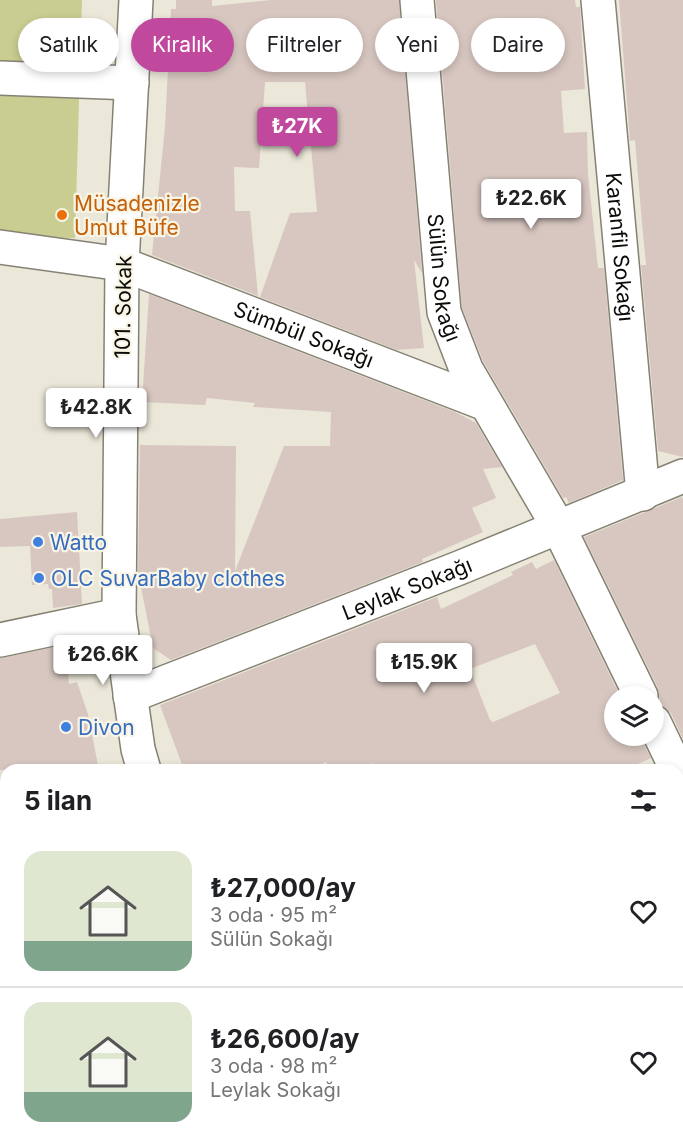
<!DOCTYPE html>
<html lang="tr">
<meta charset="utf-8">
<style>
:root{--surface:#fff;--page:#f2f2f2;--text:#202124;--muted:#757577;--line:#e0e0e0;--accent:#c1499d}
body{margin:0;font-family:Inter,sans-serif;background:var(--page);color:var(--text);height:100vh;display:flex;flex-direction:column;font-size:22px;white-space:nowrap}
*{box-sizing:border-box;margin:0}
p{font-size:20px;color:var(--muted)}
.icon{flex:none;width:33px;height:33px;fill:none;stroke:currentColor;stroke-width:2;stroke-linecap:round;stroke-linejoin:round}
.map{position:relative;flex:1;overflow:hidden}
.panel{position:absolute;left:0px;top:764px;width:684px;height:386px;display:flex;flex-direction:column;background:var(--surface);border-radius:18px 18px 0 0;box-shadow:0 3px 9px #0003}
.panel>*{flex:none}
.banner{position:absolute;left:18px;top:18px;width:648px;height:54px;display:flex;gap:12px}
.tools{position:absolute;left:604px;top:686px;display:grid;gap:12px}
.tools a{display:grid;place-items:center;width:60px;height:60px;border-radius:50%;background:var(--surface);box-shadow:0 3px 9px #0003;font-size:30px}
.price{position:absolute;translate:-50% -51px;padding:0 14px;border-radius:6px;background:#fff;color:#222;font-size:20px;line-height:39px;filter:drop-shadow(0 2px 3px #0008)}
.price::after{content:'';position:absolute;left:50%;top:36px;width:18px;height:14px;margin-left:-9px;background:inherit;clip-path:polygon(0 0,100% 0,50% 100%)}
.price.active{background:var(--accent);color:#fff}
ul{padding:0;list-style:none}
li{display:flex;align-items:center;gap:18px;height:150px;padding:0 24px}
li+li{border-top:2px solid var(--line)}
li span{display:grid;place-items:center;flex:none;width:168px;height:120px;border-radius:18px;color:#555}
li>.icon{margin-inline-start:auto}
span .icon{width:72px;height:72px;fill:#fffc;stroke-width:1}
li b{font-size:26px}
h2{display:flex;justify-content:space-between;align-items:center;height:72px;padding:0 24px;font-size:26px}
.pill{padding:0 21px;border-radius:27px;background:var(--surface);box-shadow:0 3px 9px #0003;font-size:21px;line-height:54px}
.pill.active{background:var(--accent);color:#fff}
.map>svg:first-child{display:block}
.green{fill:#c9cd91}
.building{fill:#d8c7c1;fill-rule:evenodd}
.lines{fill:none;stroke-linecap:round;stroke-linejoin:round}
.minor-casing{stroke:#858274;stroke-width:36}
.minor{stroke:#fff;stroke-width:33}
.food-dot{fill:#e8710a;stroke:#f9f5e6;stroke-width:2}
.shop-dot{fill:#3f7fe0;stroke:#f9f5e6;stroke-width:2}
.labels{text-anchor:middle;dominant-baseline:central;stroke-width:4.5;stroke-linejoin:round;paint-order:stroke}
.food-label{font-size:21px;fill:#c56008;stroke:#f9f5e6;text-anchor:start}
.street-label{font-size:21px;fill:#0d0b07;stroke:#f9f5e6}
.shop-label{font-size:21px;fill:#366cbe;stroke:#f9f5e6;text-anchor:start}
</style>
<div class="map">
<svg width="683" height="1148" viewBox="0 0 683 1148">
<rect width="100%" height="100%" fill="#ebe8d9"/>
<path class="green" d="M0,0H82L75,238L0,237Z"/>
<g class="building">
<path d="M176,0H212V6L271,0H399L422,273L414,260L424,348L397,350L260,297L290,213L317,212L305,82H265L259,168L234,167L235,211H250L258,296L152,255L165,127L171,9H176Z"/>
<path d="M436,0H575L576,7H580L585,89L561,91L564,133L587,132L588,174L598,268H604L623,480L569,503L566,497L563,498L483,361L462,308Z"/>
<path d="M619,0H683V457L658,451L641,265H646L642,223L635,140L630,141Z"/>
<path d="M149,294L455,412L476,423L502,467L483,469L496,498L472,508L483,532L422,559L423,562L171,660L153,648L138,572L140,445L236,446L235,571L284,446H330L331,412L253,407L255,403L207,398L205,405L142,402Z"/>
<path d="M682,497L683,499V739L671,713L657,704L658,688L584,537Z"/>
<path d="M77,512L82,604L53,608L52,589H49L48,584L32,585L30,546L0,547V519Z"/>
<path d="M554,560L620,696H615V735H639L651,758L625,770H376L372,763L355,770H330L326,762L310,770H184L160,705L437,597L441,609L513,575L511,572L532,562L536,569ZM535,644L560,693L493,722L490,720L470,669Z"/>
<path d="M66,645L69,684L77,682L88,714L98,765L79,770H0V658Z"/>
</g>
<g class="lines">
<g class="minor-casing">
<g id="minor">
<path d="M136,0L122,264L119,615L138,749L144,770"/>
<path id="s1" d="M417,0L444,312L466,369L559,528L641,696"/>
<path id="s2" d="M598,0L643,494"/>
<path d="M0,78L132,83"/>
<path id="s3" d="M0,247L122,264L486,404"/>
<path d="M0,640L119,615"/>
<path id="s4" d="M130,696L459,568L683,476"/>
<path d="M654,722L677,770"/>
<path d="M678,807L683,805"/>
<path d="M0,878L6,894"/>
<path d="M0,926L6,924"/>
<path d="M678,1019L683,1017"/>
<path d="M0,1057L6,1055"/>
<path d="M171,1143L173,1148"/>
<path d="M313,1143L314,1148"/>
<path d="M495,1143L497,1148"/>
</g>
</g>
<use href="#minor" class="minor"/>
</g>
<circle class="food-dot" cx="62" cy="215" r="6"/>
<g class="shop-dot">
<circle cx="38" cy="542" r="6"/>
<circle cx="39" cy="578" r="6"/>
<circle cx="66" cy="727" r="6"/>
</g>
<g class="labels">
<g class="food-label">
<text x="74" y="203">Müsadenizle<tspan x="74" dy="24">Umut Büfe</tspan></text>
</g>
<g class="street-label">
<text stroke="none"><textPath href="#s2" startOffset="248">Karanfil Sokağı</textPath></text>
<text stroke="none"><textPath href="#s1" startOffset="279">Sülün Sokağı</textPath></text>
<text transform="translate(123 307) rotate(-89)">101. Sokak</text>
<text stroke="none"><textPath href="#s3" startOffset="318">Sümbül Sokağı</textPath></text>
<text stroke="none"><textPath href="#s4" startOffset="297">Leylak Sokağı</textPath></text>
</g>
<g class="shop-label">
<text x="50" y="542">Watto</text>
<text x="51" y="578">OLC SuvarBaby clothes</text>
<text x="78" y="727">Divon</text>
</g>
</g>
</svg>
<div class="tools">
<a><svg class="icon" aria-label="layers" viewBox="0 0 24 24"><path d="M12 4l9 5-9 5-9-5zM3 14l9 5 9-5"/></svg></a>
</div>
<b class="price active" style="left:297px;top:158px">₺27K</b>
<b class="price" style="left:531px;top:230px">₺22.6K</b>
<b class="price" style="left:96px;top:439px">₺42.8K</b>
<b class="price" style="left:103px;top:686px">₺26.6K</b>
<b class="price" style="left:424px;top:694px">₺15.9K</b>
<div class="banner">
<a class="pill">Satılık</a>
<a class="pill active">Kiralık</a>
<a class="pill">Filtreler</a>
<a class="pill">Yeni</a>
<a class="pill">Daire</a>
</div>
<section class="panel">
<h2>5 ilan<svg class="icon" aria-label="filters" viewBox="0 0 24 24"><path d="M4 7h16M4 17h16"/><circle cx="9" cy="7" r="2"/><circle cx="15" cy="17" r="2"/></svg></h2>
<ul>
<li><span style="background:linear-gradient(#dfe7d0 75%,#7fa58c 0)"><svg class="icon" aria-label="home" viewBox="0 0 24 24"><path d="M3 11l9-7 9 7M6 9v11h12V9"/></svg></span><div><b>₺27,000/ay</b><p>3 oda · 95 m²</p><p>Sülün Sokağı</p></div><svg class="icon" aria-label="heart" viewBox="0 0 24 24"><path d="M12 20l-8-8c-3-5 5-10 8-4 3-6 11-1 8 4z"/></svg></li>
<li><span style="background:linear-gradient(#dfe7d0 75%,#7fa58c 0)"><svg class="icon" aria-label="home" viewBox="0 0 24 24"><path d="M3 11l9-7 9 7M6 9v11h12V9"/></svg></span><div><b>₺26,600/ay</b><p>3 oda · 98 m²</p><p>Leylak Sokağı</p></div><svg class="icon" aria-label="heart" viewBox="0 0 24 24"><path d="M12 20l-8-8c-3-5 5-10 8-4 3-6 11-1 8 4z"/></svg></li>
</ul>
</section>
</div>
